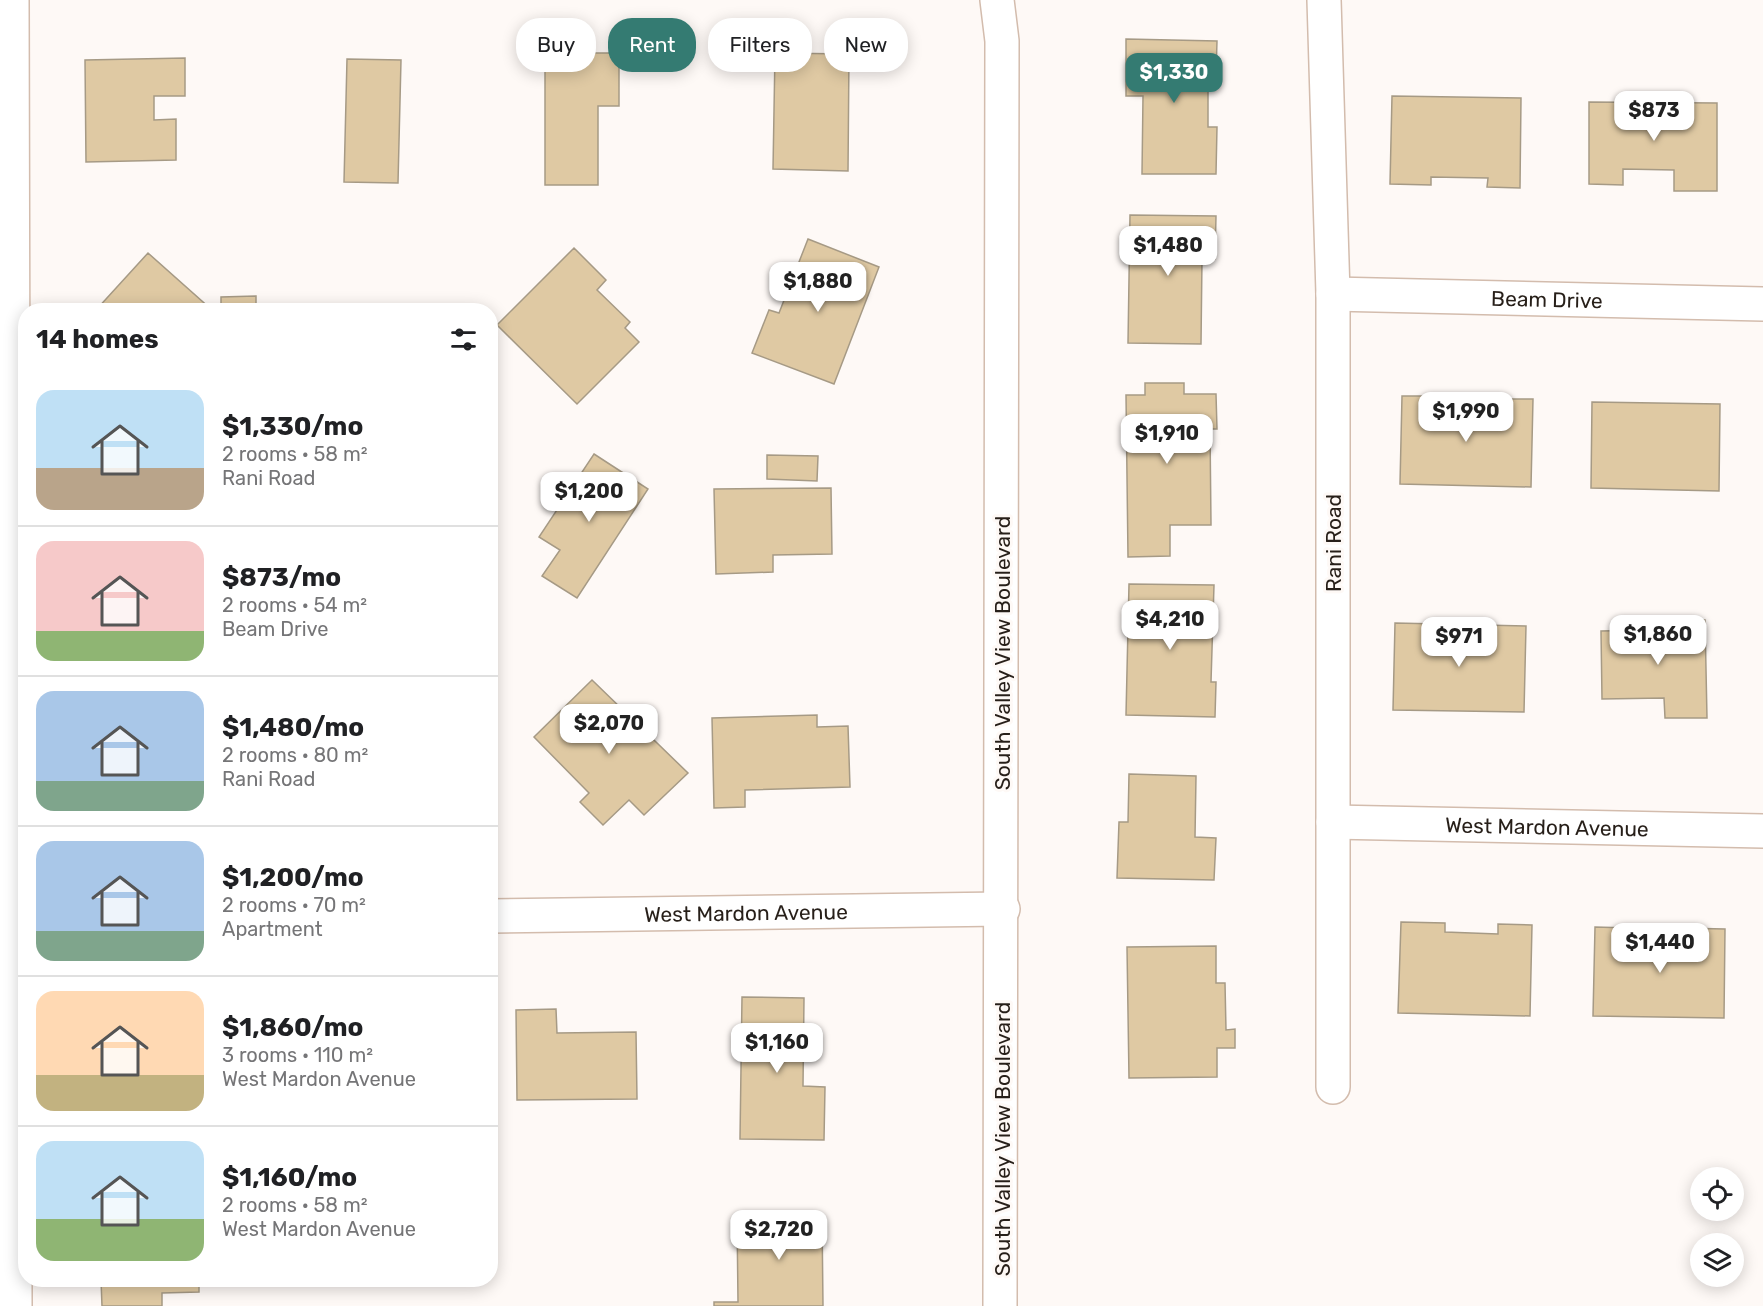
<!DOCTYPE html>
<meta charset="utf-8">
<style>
:root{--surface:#fff;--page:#f2f2f2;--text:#202124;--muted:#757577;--line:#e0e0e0;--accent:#347b72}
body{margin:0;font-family:Rubik,sans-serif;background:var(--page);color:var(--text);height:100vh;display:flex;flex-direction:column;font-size:22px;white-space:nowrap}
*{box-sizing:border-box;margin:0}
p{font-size:20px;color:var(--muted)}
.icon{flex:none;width:33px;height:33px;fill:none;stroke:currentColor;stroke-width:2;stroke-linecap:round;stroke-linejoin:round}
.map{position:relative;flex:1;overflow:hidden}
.sheet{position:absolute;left:18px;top:303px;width:480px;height:984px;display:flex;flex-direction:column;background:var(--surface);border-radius:24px;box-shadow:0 3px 15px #0003}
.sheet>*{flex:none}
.hud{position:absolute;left:516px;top:18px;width:570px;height:54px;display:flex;gap:12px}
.controls{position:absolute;left:1690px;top:1167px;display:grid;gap:12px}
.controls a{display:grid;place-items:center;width:54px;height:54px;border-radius:50%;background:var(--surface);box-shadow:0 3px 15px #0003;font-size:30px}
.price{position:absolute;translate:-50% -51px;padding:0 14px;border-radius:12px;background:#fff;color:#222;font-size:20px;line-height:39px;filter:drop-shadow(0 2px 3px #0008)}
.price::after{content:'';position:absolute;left:50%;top:36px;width:18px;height:14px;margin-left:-9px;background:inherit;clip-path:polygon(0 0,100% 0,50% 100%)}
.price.selected{background:var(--accent);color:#fff}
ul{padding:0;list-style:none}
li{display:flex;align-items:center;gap:18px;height:150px;padding:0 18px}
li+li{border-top:2px solid var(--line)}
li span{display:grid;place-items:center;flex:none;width:168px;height:120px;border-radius:18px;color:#555}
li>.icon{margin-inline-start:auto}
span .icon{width:72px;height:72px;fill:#fffc;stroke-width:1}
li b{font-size:26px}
h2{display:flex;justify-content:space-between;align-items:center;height:72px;padding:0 18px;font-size:26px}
.tag{padding:0 21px;border-radius:24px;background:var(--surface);box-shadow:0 3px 15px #0003;font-size:21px;line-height:54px}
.tag.selected{background:var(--accent);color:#fff}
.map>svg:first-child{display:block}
.building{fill:#dfc9a3;stroke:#a69a85;stroke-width:1.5}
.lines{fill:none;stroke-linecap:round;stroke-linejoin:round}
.minor-casing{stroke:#d3bcad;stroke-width:36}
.major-casing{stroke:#d3bcad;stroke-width:36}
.minor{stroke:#fff;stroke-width:33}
.major{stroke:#fff;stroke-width:33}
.labels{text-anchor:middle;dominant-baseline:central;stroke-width:6;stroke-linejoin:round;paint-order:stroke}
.street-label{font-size:21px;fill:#271f19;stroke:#fef9f6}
</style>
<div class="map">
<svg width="1763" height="1306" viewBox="0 0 1763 1306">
<rect width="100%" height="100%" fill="#fef9f6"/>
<g class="building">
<path d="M1126,39L1217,41L1216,74H1208V127H1217L1216,174H1142L1143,96H1126Z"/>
<path d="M545,53H619V106H598V185H545Z"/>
<path d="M775,53L849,54L848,171L773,169Z"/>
<path d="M185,58V96H154V120L176,119V160L86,162L85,60Z"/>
<path d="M347,59L401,60L398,183L344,182Z"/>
<path d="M1392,96L1521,98L1520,188L1487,187L1488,178L1431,177V185L1390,184Z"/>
<path d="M1589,102L1717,103V191H1674V170L1623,169V185L1589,184Z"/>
<path d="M1130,215L1216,216L1215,259H1202L1201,344L1128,343Z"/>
<path d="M808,239L879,267L834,384L752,353L769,310L779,313Z"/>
<path d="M574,248L606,280L597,290L630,322L625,328L639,342L577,404L497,325Z"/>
<path d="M148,253L212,310H96Z"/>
<path d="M256,296V310H221V297Z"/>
<path d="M1145,383H1184V394H1216L1217,429H1210L1211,525H1170V556L1128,557L1126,395H1145Z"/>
<path d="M1402,396H1444V406L1497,407V399H1533L1531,487L1400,484Z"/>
<path d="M1592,402L1720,404L1719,491L1591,488Z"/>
<path d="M594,454L648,489L577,598L542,576L560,550L539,537Z"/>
<path d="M767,455L818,456L817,481L767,479Z"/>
<path d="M831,488L832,554L773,555V572L716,574L714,489Z"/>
<path d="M1129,584L1214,585L1211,682H1216L1215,717L1126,715Z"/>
<path d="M1705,620L1707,718H1665L1664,698L1602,699L1601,631L1652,630L1651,621Z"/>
<path d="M1395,623L1526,626L1524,712L1393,710Z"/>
<path d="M592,680L688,773L644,815L629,800L603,825L580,802L589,793L534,737Z"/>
<path d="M817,715V727L848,726L850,787L745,790V807L714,808L712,718Z"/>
<path d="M1129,774L1196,776L1195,837L1216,838L1214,880L1117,878L1119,822H1128Z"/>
<path d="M1401,922L1445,923V932L1498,934V924L1532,925L1530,1016L1398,1013Z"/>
<path d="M1595,927L1629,928V937L1680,938V928L1725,929L1724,1018L1593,1016Z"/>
<path d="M1216,946V983H1225L1226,1030L1235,1029V1048H1217V1077L1129,1078L1127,947Z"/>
<path d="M742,997L804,998L803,1086L825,1087L824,1140L740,1139Z"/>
<path d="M556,1009L557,1033L636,1032L637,1099L517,1100L516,1010Z"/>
<path d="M822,1215L823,1306H714V1302H738L737,1216Z"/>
<path d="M101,1280H199V1292L162,1293V1306H102Z"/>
</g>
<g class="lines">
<g class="minor-casing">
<g id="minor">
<path d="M12,0L15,1306"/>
<path d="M1324,0L1333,294V1087"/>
<path id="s1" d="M1333,294L1763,304"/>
<path id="s2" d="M1333,822L1763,831"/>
<path id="s3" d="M490,916L1003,909"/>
</g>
</g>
<g class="major-casing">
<path id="major" d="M997,0L1002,41L1000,1306"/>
</g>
<use href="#minor" class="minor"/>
<use href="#major" class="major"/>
</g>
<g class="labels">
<g class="street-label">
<text stroke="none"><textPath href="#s1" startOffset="214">Beam Drive</textPath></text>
<text transform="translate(1333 543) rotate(-90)">Rani Road</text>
<text transform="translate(1002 653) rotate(-90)">South Valley View Boulevard</text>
<text stroke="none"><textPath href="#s2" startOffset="214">West Mardon Avenue</textPath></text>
<text stroke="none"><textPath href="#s3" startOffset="256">West Mardon Avenue</textPath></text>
<text transform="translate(1002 1139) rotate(-90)">South Valley View Boulevard</text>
</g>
</g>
</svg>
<div class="controls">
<a><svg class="icon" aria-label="locate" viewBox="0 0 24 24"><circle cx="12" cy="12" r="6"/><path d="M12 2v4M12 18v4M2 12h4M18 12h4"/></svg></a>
<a><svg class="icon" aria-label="layers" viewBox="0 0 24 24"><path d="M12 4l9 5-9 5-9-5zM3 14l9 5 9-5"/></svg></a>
</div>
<b class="price selected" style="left:1174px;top:104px">$1,330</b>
<b class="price" style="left:1654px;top:142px">$873</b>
<b class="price" style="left:1168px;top:277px">$1,480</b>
<b class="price" style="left:818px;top:313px">$1,880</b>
<b class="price" style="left:1466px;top:443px">$1,990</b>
<b class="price" style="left:1167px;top:465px">$1,910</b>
<b class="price" style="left:589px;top:523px">$1,200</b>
<b class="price" style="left:1170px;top:651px">$4,210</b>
<b class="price" style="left:1658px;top:666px">$1,860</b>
<b class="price" style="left:1459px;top:668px">$971</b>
<b class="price" style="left:609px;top:755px">$2,070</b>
<b class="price" style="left:1660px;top:974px">$1,440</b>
<b class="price" style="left:777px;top:1074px">$1,160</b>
<b class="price" style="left:779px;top:1261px">$2,720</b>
<div class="hud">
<a class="tag">Buy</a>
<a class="tag selected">Rent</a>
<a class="tag">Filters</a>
<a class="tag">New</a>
</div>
<section class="sheet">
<h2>14 homes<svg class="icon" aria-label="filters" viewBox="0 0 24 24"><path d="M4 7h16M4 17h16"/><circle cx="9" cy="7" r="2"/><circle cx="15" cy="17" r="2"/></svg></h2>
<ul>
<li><span style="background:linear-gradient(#bfe0f5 65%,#b9a48a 0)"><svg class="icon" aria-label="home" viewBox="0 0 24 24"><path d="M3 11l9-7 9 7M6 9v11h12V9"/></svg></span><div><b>$1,330/mo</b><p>2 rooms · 58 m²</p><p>Rani Road</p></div></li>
<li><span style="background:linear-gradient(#f6c9c9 75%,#8fb573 0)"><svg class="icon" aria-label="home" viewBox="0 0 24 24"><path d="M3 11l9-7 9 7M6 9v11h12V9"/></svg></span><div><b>$873/mo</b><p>2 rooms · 54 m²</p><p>Beam Drive</p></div></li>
<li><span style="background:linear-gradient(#a9c7e8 75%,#7fa58c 0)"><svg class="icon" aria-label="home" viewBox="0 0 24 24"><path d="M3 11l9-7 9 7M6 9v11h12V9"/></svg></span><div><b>$1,480/mo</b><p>2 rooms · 80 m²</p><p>Rani Road</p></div></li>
<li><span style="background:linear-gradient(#a9c7e8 75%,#7fa58c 0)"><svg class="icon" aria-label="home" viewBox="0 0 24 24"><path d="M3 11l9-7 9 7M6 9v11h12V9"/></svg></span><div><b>$1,200/mo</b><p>2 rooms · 70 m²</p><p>Apartment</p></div></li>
<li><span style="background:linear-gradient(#ffd9b3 70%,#c2b280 0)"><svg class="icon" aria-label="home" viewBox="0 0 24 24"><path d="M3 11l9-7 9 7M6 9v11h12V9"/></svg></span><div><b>$1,860/mo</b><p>3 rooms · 110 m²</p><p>West Mardon Avenue</p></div></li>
<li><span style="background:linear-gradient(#bfe0f5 65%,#8fb573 0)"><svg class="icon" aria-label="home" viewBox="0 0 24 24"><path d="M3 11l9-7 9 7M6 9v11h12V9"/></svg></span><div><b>$1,160/mo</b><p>2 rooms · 58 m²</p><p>West Mardon Avenue</p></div></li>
</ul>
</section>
</div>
